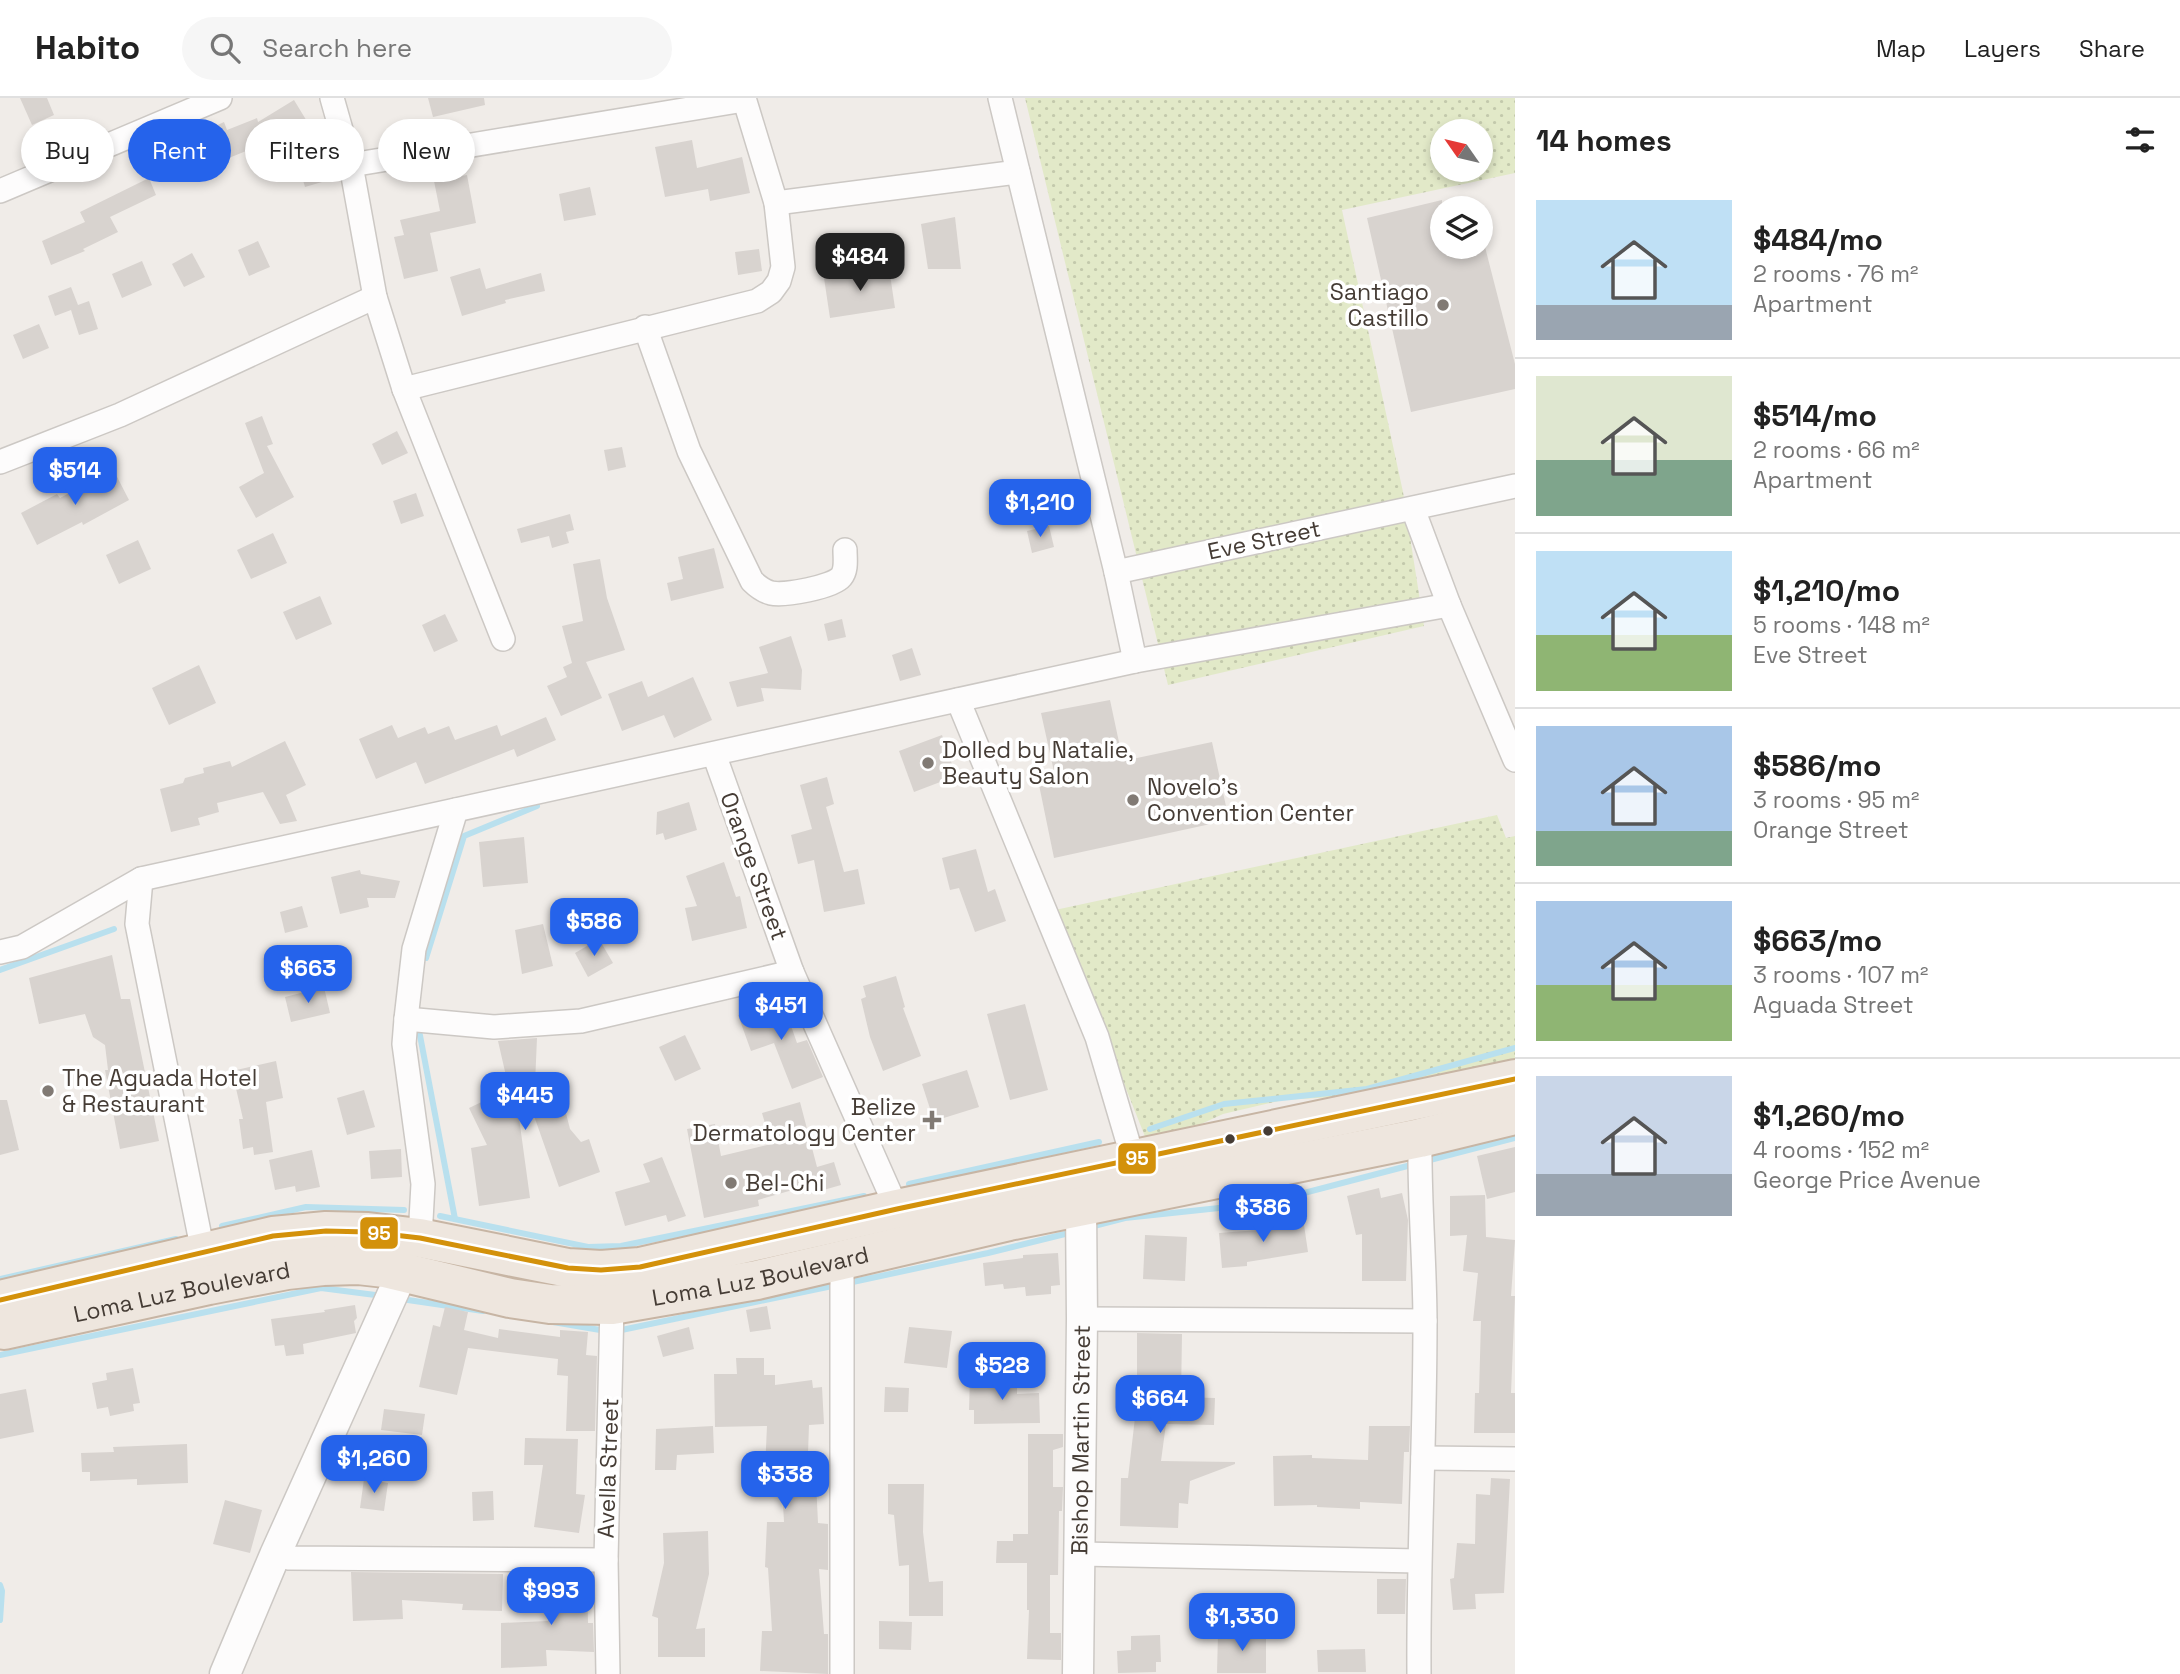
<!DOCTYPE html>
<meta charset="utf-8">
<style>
:root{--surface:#fff;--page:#f6f6f6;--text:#222;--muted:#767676;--line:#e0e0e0;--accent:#2563eb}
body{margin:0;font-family:"Space Grotesk",sans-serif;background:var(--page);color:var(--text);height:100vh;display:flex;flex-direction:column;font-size:26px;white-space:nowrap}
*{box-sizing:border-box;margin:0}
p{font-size:23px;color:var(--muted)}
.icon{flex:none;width:38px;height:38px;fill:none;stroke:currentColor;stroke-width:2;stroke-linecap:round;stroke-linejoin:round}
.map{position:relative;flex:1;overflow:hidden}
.details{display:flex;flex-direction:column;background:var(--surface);width:665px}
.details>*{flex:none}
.top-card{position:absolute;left:21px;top:21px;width:665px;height:63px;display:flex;gap:14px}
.needle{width:46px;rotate:304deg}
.fabs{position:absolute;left:1430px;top:21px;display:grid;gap:14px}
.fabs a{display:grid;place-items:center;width:63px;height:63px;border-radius:50%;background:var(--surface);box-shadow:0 4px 10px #0003;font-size:35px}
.price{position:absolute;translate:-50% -60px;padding:0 16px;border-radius:14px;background:var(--accent);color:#fff;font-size:23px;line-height:46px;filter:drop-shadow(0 2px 4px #0008)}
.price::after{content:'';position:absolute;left:50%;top:42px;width:21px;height:16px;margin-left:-10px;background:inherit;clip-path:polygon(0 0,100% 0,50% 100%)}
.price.active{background:#222;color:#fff}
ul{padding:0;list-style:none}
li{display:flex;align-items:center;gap:21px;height:175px;padding:0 21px}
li+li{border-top:2px solid var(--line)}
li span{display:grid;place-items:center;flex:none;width:196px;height:140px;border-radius:0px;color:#555}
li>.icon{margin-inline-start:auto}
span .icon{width:84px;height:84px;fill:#fffc;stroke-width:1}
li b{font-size:30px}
h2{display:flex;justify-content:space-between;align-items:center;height:84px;padding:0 21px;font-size:30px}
.chip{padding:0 24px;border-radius:32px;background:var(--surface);box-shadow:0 4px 10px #0003;font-size:24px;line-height:63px}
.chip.active{background:var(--accent);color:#fff}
header{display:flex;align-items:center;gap:42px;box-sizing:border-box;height:98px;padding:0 35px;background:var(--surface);border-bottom:2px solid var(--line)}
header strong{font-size:33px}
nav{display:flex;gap:38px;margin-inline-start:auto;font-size:24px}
.search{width:490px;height:63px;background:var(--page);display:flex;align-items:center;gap:18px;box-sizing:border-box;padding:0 24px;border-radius:38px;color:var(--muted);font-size:26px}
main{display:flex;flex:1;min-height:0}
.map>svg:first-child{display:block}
.grass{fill:url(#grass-dots);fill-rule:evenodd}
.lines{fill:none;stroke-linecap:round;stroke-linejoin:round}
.stream{stroke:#b9e0ee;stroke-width:6}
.building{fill:#d8d3cf}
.minor-casing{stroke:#ccc8c4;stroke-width:26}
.tertiary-casing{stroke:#ccc8c4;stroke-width:33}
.trunk-casing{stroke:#c7b5a4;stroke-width:42}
.minor{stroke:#fdfcfc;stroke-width:23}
.tertiary{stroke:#fdfcfc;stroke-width:30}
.trunk{stroke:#eee6de;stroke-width:38}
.bus-1-casing{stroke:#fff;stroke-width:10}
.bus-1{stroke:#d3910b;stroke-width:5}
.poi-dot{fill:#817a74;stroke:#fff;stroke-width:2.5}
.bus-dot{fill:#453c35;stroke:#fff;stroke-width:2.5}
.labels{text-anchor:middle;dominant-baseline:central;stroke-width:7;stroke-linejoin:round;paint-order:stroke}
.poi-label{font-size:23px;fill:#453c35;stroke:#fff;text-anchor:start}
.street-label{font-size:23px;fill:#453c35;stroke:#fff}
.line-badge{stroke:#fff;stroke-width:2.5}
.badge-label{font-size:19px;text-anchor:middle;font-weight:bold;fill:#fff}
</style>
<header>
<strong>Habito</strong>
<div class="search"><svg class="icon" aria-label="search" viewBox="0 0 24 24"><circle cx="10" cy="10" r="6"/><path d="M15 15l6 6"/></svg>Search here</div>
<nav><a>Map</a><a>Layers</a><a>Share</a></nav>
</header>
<main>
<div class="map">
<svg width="1515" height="1576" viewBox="0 0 1515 1576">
<defs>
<pattern id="grass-dots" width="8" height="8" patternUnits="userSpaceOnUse" patternTransform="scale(1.75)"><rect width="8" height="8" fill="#e2e9c8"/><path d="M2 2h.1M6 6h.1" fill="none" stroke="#c3c9ac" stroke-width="1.8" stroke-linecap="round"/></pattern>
</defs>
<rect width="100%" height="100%" fill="#f0ece8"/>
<g class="grass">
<path d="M1025,0H1515V75L1342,112L1403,394L1424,528L1168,587ZM1442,33H1480V72H1442Z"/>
<path d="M1497,717L1506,740L1515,738V962L1351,998L1283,1002L1223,1016L1186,1033L1146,1041L1055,812Z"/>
</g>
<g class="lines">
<g class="stream">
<path d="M426,860L464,738L537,708"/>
<path d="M0,872L114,831"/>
<path d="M418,927L455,1121"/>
<path d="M1150,1031L1224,1006L1367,991L1515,950"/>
<path d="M1426,1063L1515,1040"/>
<path d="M909,1086L1099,1044"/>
<path d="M440,1118L588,1149L621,1148L864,1098"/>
<path d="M222,1128L306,1109L404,1112"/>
<path d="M1090,1129L1125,1120L1266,1105L1415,1066"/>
<path d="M0,1181L176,1141"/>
<path d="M848,1185L988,1155L1073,1134"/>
<path d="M401,1201L483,1213"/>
<path d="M553,1224L612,1234L837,1187"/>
<path d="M0,1257L321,1190L383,1198"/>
<path d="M0,1487L2,1493L0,1522"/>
</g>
</g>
<g class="building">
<path d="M20,0H47L54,17L32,27Z"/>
<path d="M428,0H484L485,7L433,19Z"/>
<path d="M294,2L308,25L284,40L283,38L209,68L198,44L208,40L205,33L224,24L227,32L257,20L258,24Z"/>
<path d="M692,42L697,70L742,59L750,95L710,103L708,91L665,99L655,49Z"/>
<path d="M332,52L339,79L305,89L297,62Z"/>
<path d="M467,77L476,125L430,135L438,173L404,181L394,139L404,137L400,122L440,113L434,83Z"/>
<path d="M149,80L156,97L110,119L118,134L83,151L85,153L51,167L42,143L85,124L80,114Z"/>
<path d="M590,89L596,117L564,123L559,96Z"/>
<path d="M1442,102V149H1485L1515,266V291L1411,314L1367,120Z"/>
<path d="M955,119L961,171H928L921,126Z"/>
<path d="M258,143L270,169L249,178L238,152Z"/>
<path d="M759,151L762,173L738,177L735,154Z"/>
<path d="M192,155L205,179L184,189L172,166Z"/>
<path d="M142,163L152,187L122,200L112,176Z"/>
<path d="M480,170L486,191L541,175L545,193L505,202L506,205L462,218L450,179Z"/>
<path d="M889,170L895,210L830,220L824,180Z"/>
<path d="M71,189L78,207L89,203L98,231L79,237L71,212L55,218L48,198Z"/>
<path d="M39,226L49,250L23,261L13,237Z"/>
<path d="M262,318L273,346L267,348L294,399L256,420L239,389L264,375L245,325Z"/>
<path d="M397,333L408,355L382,367L372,346Z"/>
<path d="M622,349L626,369L608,373L604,352Z"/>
<path d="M113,371L129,402L83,427L82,424L37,447L21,415L57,396L60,400Z"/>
<path d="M416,395L424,418L401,426L393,403Z"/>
<path d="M570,416L574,432L566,434L569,445L552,450L549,438L521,445L517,431Z"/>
<path d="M1049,428L1054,449L1032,455L1027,433Z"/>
<path d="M273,435L287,465L251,481L237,452Z"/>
<path d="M138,442L151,471L119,486L106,457Z"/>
<path d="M714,450L724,490L671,503L667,485L683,481L678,459Z"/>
<path d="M600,461L607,500L625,552L586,564L602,600L561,618L547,588L567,579L563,569L572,565L562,528L583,523L573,466Z"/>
<path d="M320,498L332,526L296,542L283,514Z"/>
<path d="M445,516L458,543L434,554L422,527Z"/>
<path d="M842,521L846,539L828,543L824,526Z"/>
<path d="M791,538L802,572L801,592L761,590L764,603L737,609L729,584L768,575L759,549Z"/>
<path d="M912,550L921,577L900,583L892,557Z"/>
<path d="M199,567L216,605L169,627L152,590Z"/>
<path d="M693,579L712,622L674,640L664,617L622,633L608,596L642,583L648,599Z"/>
<path d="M1110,602L1123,663L1212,644L1229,722L1054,760L1038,682L1055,678L1041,615Z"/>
<path d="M546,619L556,642L517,659L514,651L425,686L416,664L376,681L359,641L392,627L398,640L425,629L428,636L449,628L455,642L497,627L501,638Z"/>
<path d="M942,637L956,678L914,694L899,653Z"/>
<path d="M285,643L306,687L286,697L297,723L280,726L263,694L217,705L219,714L198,720L200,727L171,734L160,691L183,685L185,680L204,675L203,670L230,663L232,669Z"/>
<path d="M827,679L834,706L826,709L844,774L858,771L865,806L824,814L814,762L798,766L791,737L812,731L800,687Z"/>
<path d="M689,704L697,732L665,742L663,735L656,737L657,714Z"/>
<path d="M524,739L528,785L483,789L479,744Z"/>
<path d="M976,751L988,794L995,791L1006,823L975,834L959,790L950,792L942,760Z"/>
<path d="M724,764L736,799L740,798L747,830L692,843L685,810L697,808L686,778Z"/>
<path d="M360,772L361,776L400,783L395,800H367L369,809L340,816L331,779Z"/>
<path d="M302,808L308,829L285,835L280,814Z"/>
<path d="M543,826L553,868L522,876L515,832Z"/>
<path d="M599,841L613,865L588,879L575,855Z"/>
<path d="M112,857L121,901H130L159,1043L120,1051L105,972H108L105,947L93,939L85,916L39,926L29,880Z"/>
<path d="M896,878L905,909L903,910L921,958L883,973L870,939L861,901L866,899L863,888Z"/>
<path d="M324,889L330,915L291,924L285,899Z"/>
<path d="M782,902L797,945L807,942L823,979L792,991L774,945L751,953L738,917Z"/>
<path d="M1025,906L1048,992L1010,1002L987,916Z"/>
<path d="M685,937L701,971L675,983L659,949Z"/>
<path d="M537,940L535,986L557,980L570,1031L581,1044L589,1041L600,1074L559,1089L526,995L516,998L530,1100L479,1108L471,1050L487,1047L469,1010L509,991L498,943Z"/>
<path d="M276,963L283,1000L266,1004L273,1054L254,1057L253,1049L243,1051L239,1021H243L232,973Z"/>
<path d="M967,972L979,1009L934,1023L922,986Z"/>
<path d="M364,992L375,1029L347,1037L337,1000Z"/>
<path d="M0,1002H7L19,1052L0,1057Z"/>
<path d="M800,1004L817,1069L834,1064L841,1087L806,1097L803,1089L758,1102L759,1108L704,1120L687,1031L715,1026L721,1058L771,1046L762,1015Z"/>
<path d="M1515,1049V1094L1487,1101L1477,1058Z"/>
<path d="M401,1051L402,1079L371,1081L369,1053Z"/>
<path d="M312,1052L320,1089L296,1094L295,1088L275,1092L269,1062Z"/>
<path d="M662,1059L686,1118L668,1124L666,1117L625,1128L615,1094L650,1084L643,1066Z"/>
<path d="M1379,1090L1381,1100L1402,1095L1408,1122L1406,1183H1362V1136L1356,1137L1347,1098Z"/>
<path d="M1485,1097L1486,1139L1515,1142L1511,1198H1515L1511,1295H1515V1335H1474L1475,1295H1479L1481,1223H1473L1478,1175L1463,1173L1467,1137L1450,1138V1098Z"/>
<path d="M1303,1120L1308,1154L1247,1164V1168L1222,1170L1219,1135L1272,1131L1271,1125Z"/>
<path d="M1145,1137L1187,1139L1185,1183L1143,1181Z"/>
<path d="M1058,1155L1060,1187L1051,1188V1196L1026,1198L1025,1189L1004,1191L1003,1186L985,1188L983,1165L1023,1160V1157Z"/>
<path d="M355,1207L357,1220L354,1223L356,1235L303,1246L304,1256L286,1258L284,1247L275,1248L271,1221L325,1214L324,1212Z"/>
<path d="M767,1208L771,1231L750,1234L746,1212Z"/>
<path d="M445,1209L468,1214L464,1232L498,1240L499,1231L560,1239V1232L588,1234L586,1257L597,1258L595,1333H566L568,1278L557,1277L558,1261L468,1250L457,1297L419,1289L433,1227L440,1229Z"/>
<path d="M689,1229L694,1251L663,1259L657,1238Z"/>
<path d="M909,1229L952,1233L947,1270L904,1265Z"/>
<path d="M1137,1235L1182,1236L1181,1299L1215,1300L1214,1327L1166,1326L1161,1363L1235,1364V1366L1190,1383L1188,1406L1179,1405L1178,1430L1120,1428L1121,1380H1128L1136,1311L1124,1310L1125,1281L1137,1282Z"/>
<path d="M736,1260H764V1277H775V1287L812,1282L813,1290L822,1289L824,1326L809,1327L807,1384L816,1383L818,1425L828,1426V1472L819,1471L824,1536H828V1576L760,1573L762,1533H772L768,1470L765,1469L767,1424H784L781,1371H765L767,1328L715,1329L714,1276H737Z"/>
<path d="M133,1270L140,1305L133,1306L134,1313L110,1318L108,1309L97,1311L92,1285L107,1282L106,1275Z"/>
<path d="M1017,1278V1296L1039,1295L1040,1325L974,1326V1312H969L970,1279Z"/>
<path d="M885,1289L909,1290L908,1314H884Z"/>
<path d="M26,1291L34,1334L0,1341V1296Z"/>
<path d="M384,1311L425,1316L422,1337L381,1332Z"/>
<path d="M713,1328L714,1355L677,1357L676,1372H655L656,1331Z"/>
<path d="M1369,1328H1410L1409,1354H1404L1402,1406L1360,1404V1411L1317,1409V1407L1274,1408L1273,1358L1312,1357V1360L1368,1362Z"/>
<path d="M1028,1336H1063V1349L1053,1352V1389H1063L1062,1413H1059L1058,1477H1050V1535H1061V1562L1027,1561L1029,1512H1027V1465H996L997,1443H1013V1436H1028Z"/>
<path d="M525,1340L578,1341L576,1396L585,1397L579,1435L534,1429L543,1367H524Z"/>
<path d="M187,1346L188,1385L137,1387V1381L90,1383V1374H82L81,1355L114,1354L113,1349Z"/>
<path d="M1491,1380L1510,1381L1504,1495L1475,1496L1476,1511L1453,1512L1450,1481L1454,1480L1457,1445L1475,1446L1476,1396L1490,1397Z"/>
<path d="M364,1381L388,1385L384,1413L360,1410Z"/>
<path d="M888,1386H924L923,1434L929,1484L943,1483V1518H909V1467L899,1468L894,1417L888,1416Z"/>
<path d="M493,1393L494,1422L473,1423L472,1394Z"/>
<path d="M225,1402L262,1412L250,1455L213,1446Z"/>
<path d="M708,1433L709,1476L696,1531L705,1530V1559H658V1520L652,1518L664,1465L663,1435Z"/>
<path d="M351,1474L503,1476L502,1513L462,1512L463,1506L402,1502L403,1521L353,1523Z"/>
<path d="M587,1480L588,1525H593L594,1554L546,1552L547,1568L501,1570V1525L548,1523L546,1481Z"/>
<path d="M1377,1481H1406L1405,1516H1377Z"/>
<path d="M879,1523L912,1524L911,1552L879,1551Z"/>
<path d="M1218,1535H1266V1575H1217Z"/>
<path d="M1160,1537L1161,1564H1156V1574L1118,1575L1117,1553L1131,1552V1538Z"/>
<path d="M1365,1551L1366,1574H1318L1317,1552Z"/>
</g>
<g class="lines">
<g class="minor-casing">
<g id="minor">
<path d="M332,0L351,67L375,199L404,291L503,541"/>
<path d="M1000,0L1116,474L1135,563"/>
<path d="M351,67L744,2"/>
<path d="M0,93L220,0"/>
<path d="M776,105L1018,74"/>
<path d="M645,229L689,353L752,483C757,488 764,493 771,495C784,498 833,489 841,479C847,472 845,461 845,452"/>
<path d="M404,291L757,203L771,194L779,183L783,169L776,105L744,0"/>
<path d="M0,364L120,317L375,199"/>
<path d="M1413,411L1449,507L1515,662"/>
<path d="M1116,474L1515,388"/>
<path d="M958,602L1097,939L1133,1061"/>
<path d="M714,656L792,874L897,1111"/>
<path d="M141,781L137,826L203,1154"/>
<path d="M0,854L22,849L141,781L1135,563L1449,507"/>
<path d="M406,921L494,929L581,923L792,874"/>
<path d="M420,1140L423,1086L404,946L406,921L414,851L456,712"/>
<path d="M839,1163L842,1177V1576"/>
<path d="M1082,1221L1425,1223"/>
<path d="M1423,1360L1515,1361"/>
<path d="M1081,1456L1418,1463"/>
<path d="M275,1457L289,1460L606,1462"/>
<path d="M608,1576L606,1462L612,1207"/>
<path d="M1419,1576C1418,1459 1425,1343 1425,1226C1425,1164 1419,1102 1420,1040"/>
</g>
</g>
<g class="tertiary-casing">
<g id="tertiary">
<path d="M225,1576L275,1457L403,1173"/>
<path id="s1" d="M1078,1576L1082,1221L1081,1109"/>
</g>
</g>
<g class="trunk-casing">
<g id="trunk">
<path d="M0,1202L273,1138L326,1133L368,1134L420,1140L568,1170L601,1172L640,1169L897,1111L1515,981"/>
<path id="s2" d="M0,1231L4,1232L209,1187L287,1172L323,1168L358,1167L385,1170L510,1200L550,1206L612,1207L757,1182L1009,1123L1420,1040L1515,1017"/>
</g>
</g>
<use href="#minor" class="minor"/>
<use href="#tertiary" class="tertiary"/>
<use href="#trunk" class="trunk"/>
<g class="bus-1-casing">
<path id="bus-1" d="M0,1202L273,1138L326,1133L368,1134L420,1140L568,1170L601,1172L640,1169L897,1111L1515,981"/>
</g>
<use href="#bus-1" class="bus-1"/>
</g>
<g class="poi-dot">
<circle cx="1443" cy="207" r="7"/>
<circle cx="928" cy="665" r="7"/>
<circle cx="1133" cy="702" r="7"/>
<circle cx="48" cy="993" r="7"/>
<path d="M928.5 1011.5h7v7h7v7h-7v7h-7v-7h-7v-7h7z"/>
<circle cx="731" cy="1085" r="7"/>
</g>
<g class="bus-dot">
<circle cx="1268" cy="1033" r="6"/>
<circle cx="1230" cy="1041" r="6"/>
</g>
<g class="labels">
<g class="poi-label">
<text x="1429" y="194" text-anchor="end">Santiago<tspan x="1429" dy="26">Castillo</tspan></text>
<text x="942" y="652">Dolled by Natalie,<tspan x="942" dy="26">Beauty Salon</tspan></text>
<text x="1147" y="689">Novelo's<tspan x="1147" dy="26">Convention Center</tspan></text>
<text x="62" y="980">The Aguada Hotel<tspan x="62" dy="26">&amp; Restaurant</tspan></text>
<text x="916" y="1009" text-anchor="end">Belize<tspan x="916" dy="26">Dermatology Center</tspan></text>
<text x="745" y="1085">Bel-Chi</text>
</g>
<g class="street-label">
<text transform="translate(1264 442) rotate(-12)">Eve Street</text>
<text transform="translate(754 768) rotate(70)">Orange Street</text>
<text stroke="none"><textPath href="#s2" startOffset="774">Loma Luz Boulevard</textPath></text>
<text stroke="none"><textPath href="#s2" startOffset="186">Loma Luz Boulevard</textPath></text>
<text stroke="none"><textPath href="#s1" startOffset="234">Bishop Martin Street</textPath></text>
<text transform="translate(608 1370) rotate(-88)">Avella Street</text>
</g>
</g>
<g class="line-badge">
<rect x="1117" y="1044" width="40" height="33" rx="7" fill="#d3910b"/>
<rect x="359" y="1118" width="40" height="34" rx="7" fill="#d3910b"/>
</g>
<g class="badge-label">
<text x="1137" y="1067">95</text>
<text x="379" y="1142">95</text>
</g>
</svg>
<div class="fabs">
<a><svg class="needle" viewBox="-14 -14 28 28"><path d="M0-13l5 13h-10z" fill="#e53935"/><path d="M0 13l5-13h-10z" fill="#767676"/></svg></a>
<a><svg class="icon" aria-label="layers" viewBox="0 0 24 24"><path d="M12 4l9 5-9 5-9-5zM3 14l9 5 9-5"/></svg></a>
</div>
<b class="price active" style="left:860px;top:195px">$484</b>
<b class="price" style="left:75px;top:409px">$514</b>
<b class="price" style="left:1040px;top:441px">$1,210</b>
<b class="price" style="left:594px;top:860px">$586</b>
<b class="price" style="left:308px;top:907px">$663</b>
<b class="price" style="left:781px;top:944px">$451</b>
<b class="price" style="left:525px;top:1034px">$445</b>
<b class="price" style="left:1263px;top:1146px">$386</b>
<b class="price" style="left:1002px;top:1304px">$528</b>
<b class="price" style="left:1160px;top:1337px">$664</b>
<b class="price" style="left:374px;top:1397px">$1,260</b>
<b class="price" style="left:785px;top:1413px">$338</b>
<b class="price" style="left:551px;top:1529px">$993</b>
<b class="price" style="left:1242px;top:1555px">$1,330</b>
<div class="top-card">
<a class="chip">Buy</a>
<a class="chip active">Rent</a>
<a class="chip">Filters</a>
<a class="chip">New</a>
</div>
</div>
<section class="details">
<h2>14 homes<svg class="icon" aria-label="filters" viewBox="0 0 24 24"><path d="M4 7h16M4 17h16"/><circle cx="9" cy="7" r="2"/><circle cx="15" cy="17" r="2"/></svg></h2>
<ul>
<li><span style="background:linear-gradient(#bfe0f5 75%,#9aa5b1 0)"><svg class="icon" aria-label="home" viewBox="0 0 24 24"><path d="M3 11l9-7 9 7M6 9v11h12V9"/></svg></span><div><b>$484/mo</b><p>2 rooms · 76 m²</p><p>Apartment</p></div></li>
<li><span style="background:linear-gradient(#dfe7d0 60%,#7fa58c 0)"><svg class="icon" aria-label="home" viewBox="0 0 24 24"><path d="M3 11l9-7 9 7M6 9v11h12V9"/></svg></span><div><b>$514/mo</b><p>2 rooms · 66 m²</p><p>Apartment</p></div></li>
<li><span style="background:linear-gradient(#bfe0f5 60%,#8fb573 0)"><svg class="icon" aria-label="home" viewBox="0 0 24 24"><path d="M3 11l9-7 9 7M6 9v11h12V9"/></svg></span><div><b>$1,210/mo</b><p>5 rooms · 148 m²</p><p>Eve Street</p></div></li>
<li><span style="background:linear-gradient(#a9c7e8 75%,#7fa58c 0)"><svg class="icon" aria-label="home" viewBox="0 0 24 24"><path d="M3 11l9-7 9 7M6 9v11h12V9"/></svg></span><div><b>$586/mo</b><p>3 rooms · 95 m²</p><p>Orange Street</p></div></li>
<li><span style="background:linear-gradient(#a9c7e8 60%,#8fb573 0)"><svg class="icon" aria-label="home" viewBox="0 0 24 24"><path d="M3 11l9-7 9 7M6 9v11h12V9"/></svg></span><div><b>$663/mo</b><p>3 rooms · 107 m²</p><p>Aguada Street</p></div></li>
<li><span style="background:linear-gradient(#c9d6e8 70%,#9aa5b1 0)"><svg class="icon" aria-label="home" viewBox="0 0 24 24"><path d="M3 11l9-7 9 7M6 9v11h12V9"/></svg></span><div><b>$1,260/mo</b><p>4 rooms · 152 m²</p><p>George Price Avenue</p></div></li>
</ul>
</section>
</main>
